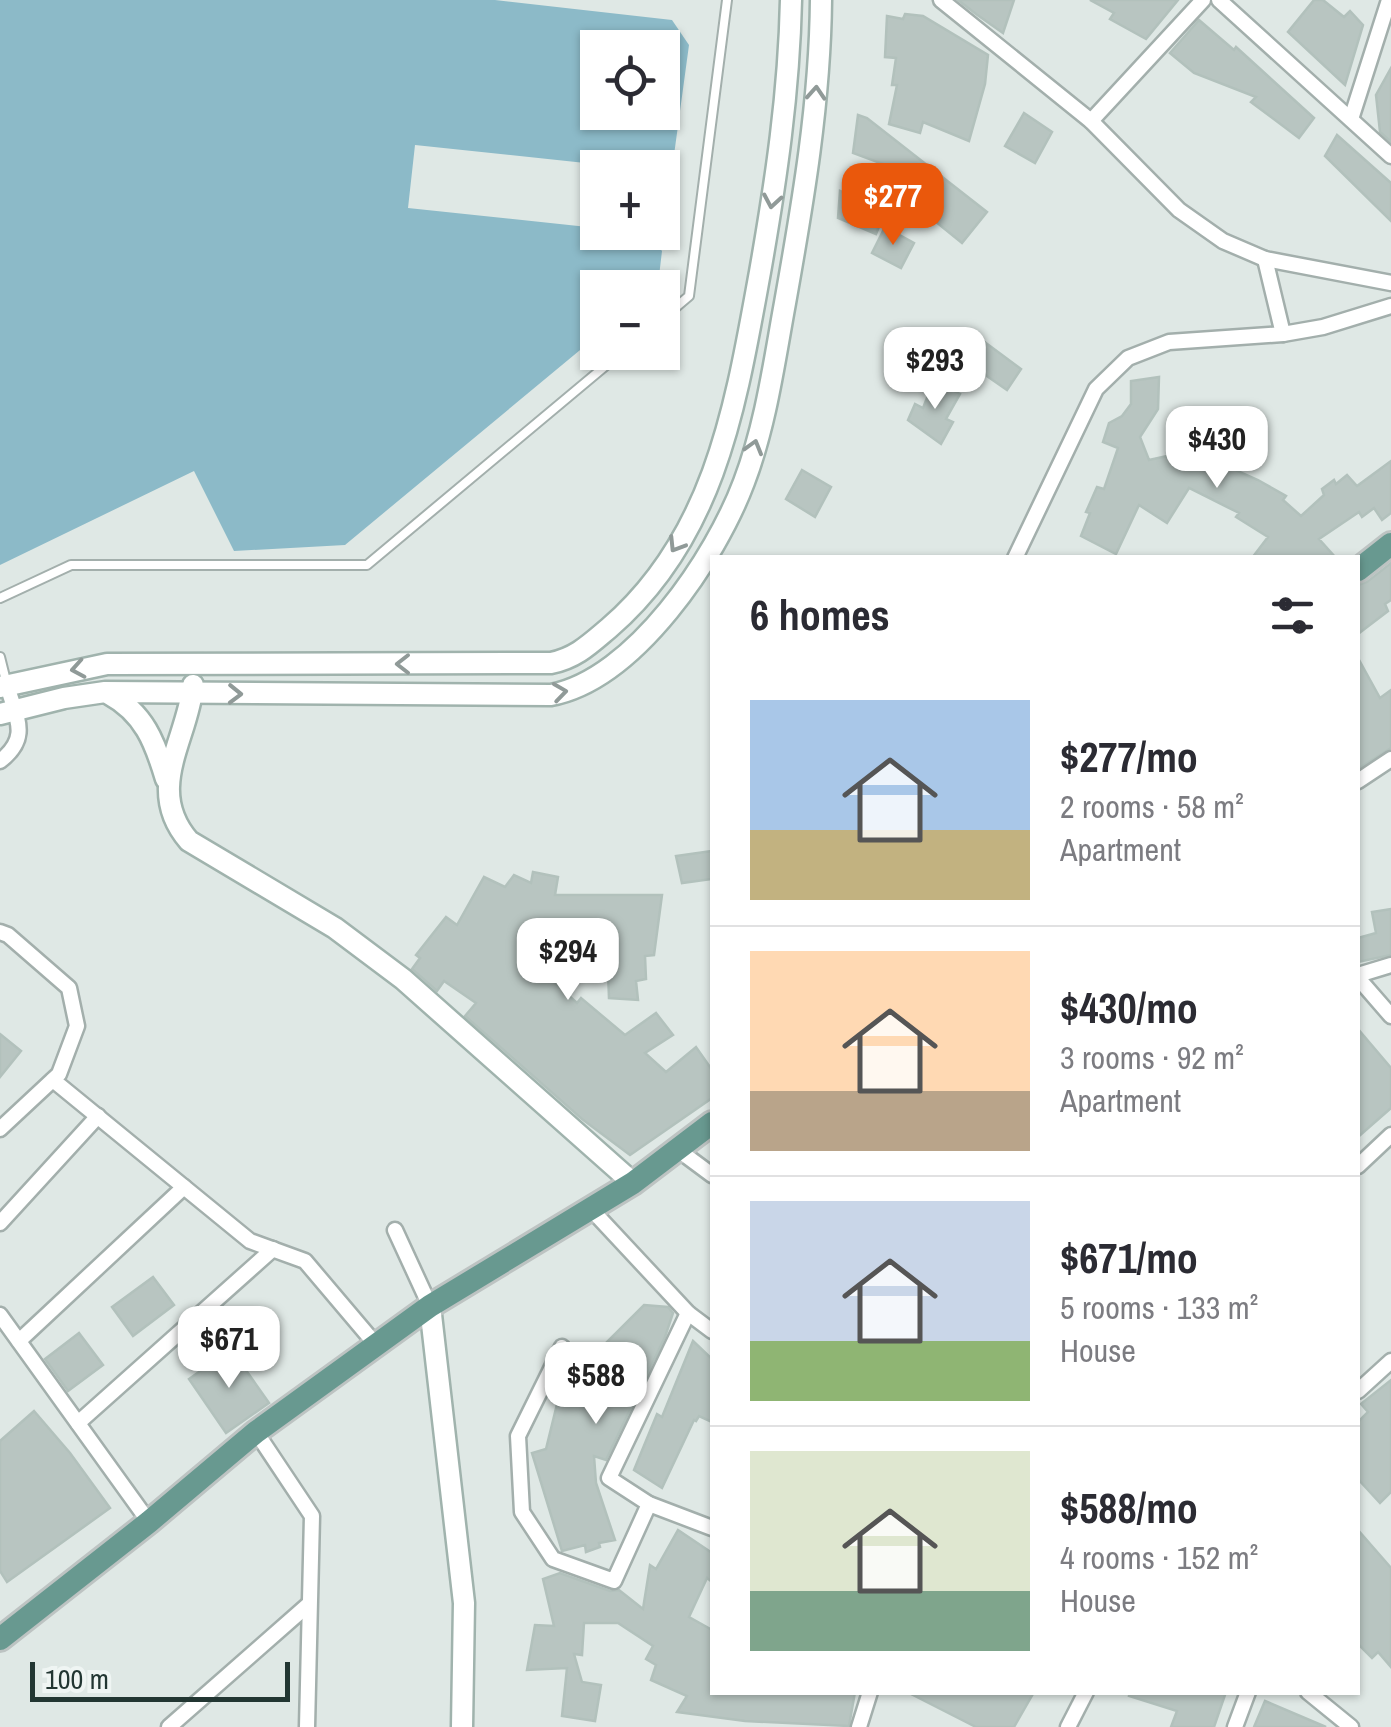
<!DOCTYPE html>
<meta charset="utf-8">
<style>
:root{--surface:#fff;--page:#f2f2f3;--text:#2b2b33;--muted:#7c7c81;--line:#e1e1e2;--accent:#ea580c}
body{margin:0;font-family:"Archivo Narrow",sans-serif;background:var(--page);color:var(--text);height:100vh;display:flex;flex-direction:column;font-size:38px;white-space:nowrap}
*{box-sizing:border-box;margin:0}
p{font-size:32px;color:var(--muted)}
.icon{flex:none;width:55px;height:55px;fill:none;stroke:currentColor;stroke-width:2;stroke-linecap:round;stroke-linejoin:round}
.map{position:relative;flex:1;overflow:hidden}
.details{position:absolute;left:710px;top:555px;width:650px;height:1140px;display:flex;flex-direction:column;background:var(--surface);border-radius:0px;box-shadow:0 2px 8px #0004}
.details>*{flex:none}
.fabs{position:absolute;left:580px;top:30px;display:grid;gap:20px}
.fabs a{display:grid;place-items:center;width:100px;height:100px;border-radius:0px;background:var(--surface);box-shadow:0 2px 8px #0004;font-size:50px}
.scale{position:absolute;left:30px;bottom:25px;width:260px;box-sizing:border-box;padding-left:10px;border:5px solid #223632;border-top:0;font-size:28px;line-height:35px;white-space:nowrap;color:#223632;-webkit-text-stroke:8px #eff5f3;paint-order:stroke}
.price{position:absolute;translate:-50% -85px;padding:0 22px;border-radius:20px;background:#fff;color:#222;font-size:32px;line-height:65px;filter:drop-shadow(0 2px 5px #0008)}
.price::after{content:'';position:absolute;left:50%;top:60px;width:30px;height:22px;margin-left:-15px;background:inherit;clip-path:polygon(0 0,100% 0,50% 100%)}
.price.active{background:var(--accent);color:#fff}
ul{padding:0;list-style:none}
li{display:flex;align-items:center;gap:30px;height:250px;padding:0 40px}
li+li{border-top:2px solid var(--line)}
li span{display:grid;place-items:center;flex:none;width:280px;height:200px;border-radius:0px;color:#555}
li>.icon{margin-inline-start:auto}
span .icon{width:120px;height:120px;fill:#fffc;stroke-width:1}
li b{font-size:42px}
h2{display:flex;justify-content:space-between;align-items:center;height:120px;padding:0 40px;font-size:42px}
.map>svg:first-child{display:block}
.water{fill:#8cbac8;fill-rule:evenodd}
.building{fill:#b8c5c1;stroke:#b2c1bc;stroke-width:2.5}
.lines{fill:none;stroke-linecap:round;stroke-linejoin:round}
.lane-casing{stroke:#a3afac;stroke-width:12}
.street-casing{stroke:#a3afac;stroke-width:19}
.secondary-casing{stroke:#a0b3ad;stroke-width:25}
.primary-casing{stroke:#bdc3c2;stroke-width:28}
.lane{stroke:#fff;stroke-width:8}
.street{stroke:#fff;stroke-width:14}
.secondary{stroke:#fff;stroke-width:20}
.primary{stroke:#689990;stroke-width:22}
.oneway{stroke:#909a98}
</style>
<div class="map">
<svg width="1391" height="1727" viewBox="0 0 1391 1727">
<rect width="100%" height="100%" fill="#dfe8e5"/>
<path class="water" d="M0,0H495L672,20L689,45L674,155L656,167L632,168L415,145L408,208L597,228L598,232L647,233L662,251L658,285L598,288L597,336L345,545L234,551L194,471L0,565ZM598,48H662V112H598Z"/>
<g class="building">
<path d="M958,0H1014L1003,33L976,14Z"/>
<path d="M1090,0H1178L1146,39L1110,19L1114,13Z"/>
<path d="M1314,0H1323L1344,17L1350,11L1363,25L1345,85L1288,32Z"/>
<path d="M905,14L923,16L988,55L985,84L969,141L923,122L920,133L889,124L897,85H892L896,58L885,57L887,16L903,19Z"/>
<path d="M1199,20L1234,50L1236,47L1314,118L1299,138L1251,102L1256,97L1194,73L1170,53Z"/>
<path d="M1391,68V142L1380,132L1376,95Z"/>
<path d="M1024,113L1052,132L1035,163L1005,146Z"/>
<path d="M858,115L867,118L987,212L962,243L936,222L938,218L915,198L917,194L896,179L902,171L853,153Z"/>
<path d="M1337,135L1391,183V221L1325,156Z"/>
<path d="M840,191L885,212L876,234L838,218Z"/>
<path d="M885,227L914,243L901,268L872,253Z"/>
<path d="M967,329L1021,369L1007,390L954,353Z"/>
<path d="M1159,377L1158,409L1140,437L1149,460L1185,452L1206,457L1258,480L1286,496L1283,500L1301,516L1324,495L1322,489L1334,480L1336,484L1347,475L1357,486L1391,461V513L1382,520L1374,508L1362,517L1359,512L1319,539L1336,558H1252L1268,537L1236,517L1239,513L1189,488L1167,523L1139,505L1116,554L1081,536L1090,513L1086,512L1097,487L1104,489L1118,448L1103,442L1109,423L1122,416L1131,404V381Z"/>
<path d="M934,380L960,394L946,419L953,422L941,444L908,420L915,404L923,408Z"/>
<path d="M802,470L831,487L815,517L786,499Z"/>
<path d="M1391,563V600L1385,604L1388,611L1358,634V585L1367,582Z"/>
<path d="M1358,658L1380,698L1391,690V748L1358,769Z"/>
<path d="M712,851V879L682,883L676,856Z"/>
<path d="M533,872L558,877L555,895H662L654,955L645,956L646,979L636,981L638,1000L609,998L608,971H613L614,943L550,948L547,976L577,1003L581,998L625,1035L656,1013L673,1035L645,1053L666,1072L696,1047L712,1070V1098L630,1155L582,1119L465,1016L476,1003L444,981L437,991L412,969L420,958L416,955L446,917L457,925L484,877L505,887L514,875L531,883Z"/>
<path d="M1391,909V955L1358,962V938L1376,933L1372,912Z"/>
<path d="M1358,1029L1391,1068V1108L1358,1137Z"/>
<path d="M0,1034L21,1051L0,1077Z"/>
<path d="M153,1277L174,1305L133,1336L112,1307Z"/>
<path d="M644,1305L668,1307L673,1313L665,1337L606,1460L594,1456L596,1483L615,1540L599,1543L600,1547L586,1552L585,1545L562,1551L532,1453L546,1449L561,1388Z"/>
<path d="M79,1333L103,1365L68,1391L45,1359Z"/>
<path d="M693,1341L712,1359V1422L699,1416L696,1421L694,1420L662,1488L634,1470L657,1414L662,1417Z"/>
<path d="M231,1349L269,1403L226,1433L189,1379Z"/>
<path d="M1391,1380V1492L1380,1503L1358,1479V1422L1368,1412L1361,1404Z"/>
<path d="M34,1411L70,1453L110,1508L7,1582L0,1571V1441Z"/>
<path d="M678,1530L712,1553V1582L707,1578L689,1617L712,1630V1692H855L849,1726L745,1721L677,1712L687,1696L651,1680L656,1665L646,1659L653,1646L618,1623H584L582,1655L574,1654L582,1682L601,1685L595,1721L562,1716L567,1668L527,1670L535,1625L554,1626L543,1579L560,1573L610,1591L619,1590L643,1609L650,1565L656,1569Z"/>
<path d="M1358,1530L1391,1568V1667L1378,1652L1372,1658L1358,1644Z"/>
<path d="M907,1692H1034L1014,1727H976Z"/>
<path d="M1130,1692H1226L1214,1727H1171L1177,1711L1129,1696Z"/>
<path d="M1265,1701L1326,1727H1254Z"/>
</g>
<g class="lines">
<g class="lane-casing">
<g id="lane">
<path d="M662,319L689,296L727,0"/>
<path d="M0,598L71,565H367L622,352"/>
<path d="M0,657L7,685"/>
</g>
</g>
<g class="street-casing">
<g id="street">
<path d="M941,0L1091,121L1179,210L1223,241L1265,259L1391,283"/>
<path d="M1219,0L1391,156"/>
<path d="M1351,119L1389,0"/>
<path d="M1091,121L1203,0"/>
<path d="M1265,259L1283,334"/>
<path d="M1015,558L1096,389L1128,358L1169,342L1283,334L1323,327L1391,306"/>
<path d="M0,761C31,737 16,718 7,685"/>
<path d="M1358,781L1391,759"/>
<path d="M0,932L8,935L69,988L77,1026L59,1074L0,1129"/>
<path d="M1358,975L1391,965"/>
<path d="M1358,978L1391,1016"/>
<path d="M53,1080L250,1241L305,1261L377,1346"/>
<path d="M677,1149L712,1175"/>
<path d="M1358,1166L1391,1135"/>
<path d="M590,1208L688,1313L712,1331"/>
<path d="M0,1223L98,1116"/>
<path d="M395,1230L430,1306"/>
<path d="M688,1313L609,1478L649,1504L712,1528"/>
<path d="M0,1315L149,1522"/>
<path d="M19,1341L184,1187"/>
<path d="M562,1347L518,1436L522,1512L553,1559L614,1581L649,1504"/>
<path d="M1358,1391L1391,1361"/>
<path d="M78,1423L273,1249"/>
<path d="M256,1432L312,1516L307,1727"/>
<path d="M1308,1692L1351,1727"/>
<path d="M169,1727L309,1604"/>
<path d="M859,1727L870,1692"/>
<path d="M1068,1727L1086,1692"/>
<path d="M1235,1727L1248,1692"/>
</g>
</g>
<g class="secondary-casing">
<g id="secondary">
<path d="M193,685C188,739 144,789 189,841L335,928L403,979L633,1183"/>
<path d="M0,687L107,664L551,663C576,658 590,644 609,628C716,536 736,403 760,272C776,181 789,93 791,0"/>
<path d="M109,694C144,713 155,742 166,779"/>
<path d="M0,714L64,698L105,692L551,695C635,679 716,557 744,482C766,424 774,363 785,303C803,202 820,103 821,0"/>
<path d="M430,1306L464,1603L462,1727"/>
</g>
</g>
<g class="primary-casing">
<g id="primary">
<path d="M1358,570L1391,544"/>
<path d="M0,1639L149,1522L256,1432L430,1306L633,1183L712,1123"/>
</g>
</g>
<use href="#lane" class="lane"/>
<use href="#street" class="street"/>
<use href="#secondary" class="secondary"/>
<use href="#primary" class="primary"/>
</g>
<defs><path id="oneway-chevron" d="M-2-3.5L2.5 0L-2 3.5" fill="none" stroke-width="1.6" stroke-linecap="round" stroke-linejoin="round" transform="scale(2.5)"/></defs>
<g class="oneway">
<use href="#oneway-chevron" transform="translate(816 93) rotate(-86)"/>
<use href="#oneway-chevron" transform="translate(772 201) rotate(100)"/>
<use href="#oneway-chevron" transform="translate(754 447) rotate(-74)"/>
<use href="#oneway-chevron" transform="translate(676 545) rotate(122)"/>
<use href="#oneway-chevron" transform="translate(403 664) rotate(180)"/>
<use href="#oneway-chevron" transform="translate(78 669) rotate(170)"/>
<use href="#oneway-chevron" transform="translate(560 692) rotate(-8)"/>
<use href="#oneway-chevron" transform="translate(235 694) rotate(1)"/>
</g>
</svg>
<div class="fabs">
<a><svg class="icon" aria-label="locate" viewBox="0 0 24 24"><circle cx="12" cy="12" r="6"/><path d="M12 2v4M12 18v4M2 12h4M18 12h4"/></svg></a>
<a>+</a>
<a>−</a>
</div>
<div class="scale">100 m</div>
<b class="price active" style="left:893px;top:248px">$277</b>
<b class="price" style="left:935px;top:412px">$293</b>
<b class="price" style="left:1217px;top:491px">$430</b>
<b class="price" style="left:568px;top:1003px">$294</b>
<b class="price" style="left:229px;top:1391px">$671</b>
<b class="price" style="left:596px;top:1427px">$588</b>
<section class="details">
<h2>6 homes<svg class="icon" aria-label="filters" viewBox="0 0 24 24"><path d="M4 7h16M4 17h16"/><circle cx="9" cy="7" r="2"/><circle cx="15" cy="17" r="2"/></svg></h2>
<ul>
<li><span style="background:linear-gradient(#a9c7e8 65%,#c2b280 0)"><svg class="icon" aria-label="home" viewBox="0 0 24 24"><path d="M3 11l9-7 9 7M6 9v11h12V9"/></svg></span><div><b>$277/mo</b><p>2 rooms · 58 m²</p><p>Apartment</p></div></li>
<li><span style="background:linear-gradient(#ffd9b3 70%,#b9a48a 0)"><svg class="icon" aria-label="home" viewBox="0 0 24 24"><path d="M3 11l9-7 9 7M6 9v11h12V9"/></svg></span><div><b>$430/mo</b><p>3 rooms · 92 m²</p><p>Apartment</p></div></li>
<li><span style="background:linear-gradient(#c9d6e8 70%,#8fb573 0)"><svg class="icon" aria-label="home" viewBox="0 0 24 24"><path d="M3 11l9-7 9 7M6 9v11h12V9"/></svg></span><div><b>$671/mo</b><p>5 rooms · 133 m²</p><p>House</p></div></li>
<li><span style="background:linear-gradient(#dfe7d0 70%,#7fa58c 0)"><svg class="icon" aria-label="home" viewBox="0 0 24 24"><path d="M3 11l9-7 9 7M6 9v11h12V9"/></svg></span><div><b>$588/mo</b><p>4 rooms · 152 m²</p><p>House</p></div></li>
</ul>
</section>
</div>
